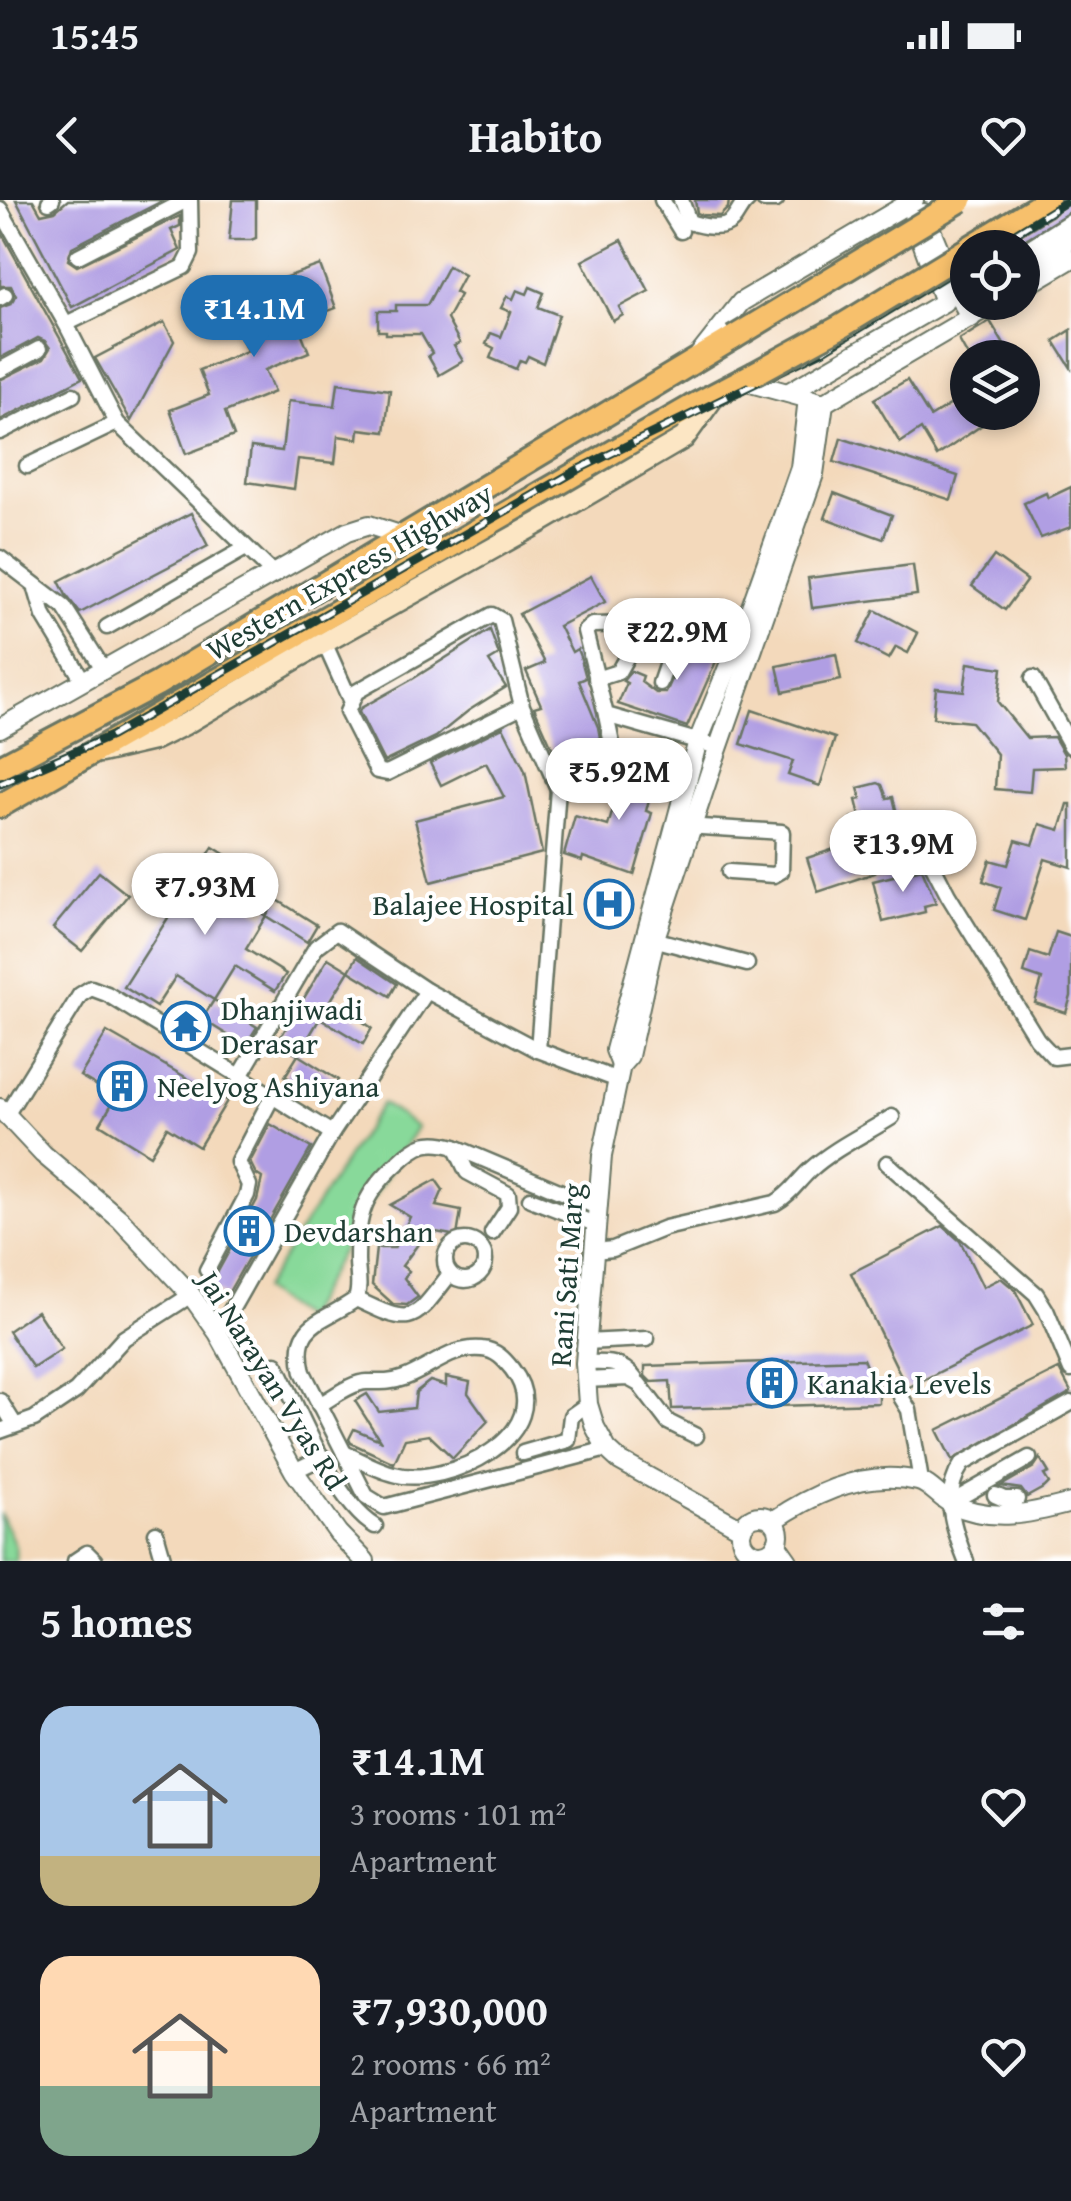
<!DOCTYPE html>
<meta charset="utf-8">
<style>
:root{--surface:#171b24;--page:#20242c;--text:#f1f3f6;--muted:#9ea1a6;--accent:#1f6fb2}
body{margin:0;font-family:"Gentium Book Plus",serif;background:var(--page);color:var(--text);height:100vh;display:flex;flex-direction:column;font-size:38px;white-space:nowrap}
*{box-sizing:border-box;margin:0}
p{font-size:32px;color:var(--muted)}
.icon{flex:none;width:55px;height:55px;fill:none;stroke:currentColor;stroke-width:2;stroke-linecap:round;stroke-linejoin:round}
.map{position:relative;height:1361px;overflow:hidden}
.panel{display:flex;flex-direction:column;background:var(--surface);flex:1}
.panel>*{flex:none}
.buttons{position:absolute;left:950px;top:30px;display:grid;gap:20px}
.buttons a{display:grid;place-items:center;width:90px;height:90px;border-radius:50%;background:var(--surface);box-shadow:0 5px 15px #0003;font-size:50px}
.price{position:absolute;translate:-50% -85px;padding:0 22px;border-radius:35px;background:#fff;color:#222;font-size:32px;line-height:65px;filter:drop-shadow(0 2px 5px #0008)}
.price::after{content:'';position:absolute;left:50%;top:60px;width:30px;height:22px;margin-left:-15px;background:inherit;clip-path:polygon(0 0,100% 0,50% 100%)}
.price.active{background:var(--accent);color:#fff}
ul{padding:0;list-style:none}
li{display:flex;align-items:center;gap:30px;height:250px;padding:0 40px}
li span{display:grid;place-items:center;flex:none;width:280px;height:200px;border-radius:30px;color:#555}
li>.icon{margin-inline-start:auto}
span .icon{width:120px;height:120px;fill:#fffc;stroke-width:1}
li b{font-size:42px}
h2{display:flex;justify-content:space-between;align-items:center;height:120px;padding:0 40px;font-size:42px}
.status{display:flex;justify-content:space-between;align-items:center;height:70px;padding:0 50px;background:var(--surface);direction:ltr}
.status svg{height:28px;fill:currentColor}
header{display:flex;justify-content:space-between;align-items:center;height:130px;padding:0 40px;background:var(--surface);font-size:45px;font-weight:800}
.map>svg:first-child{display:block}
.green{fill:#88d99a;stroke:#548b67;stroke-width:2.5}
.building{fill:#b09ee3}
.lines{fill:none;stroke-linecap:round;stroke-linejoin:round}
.minor-casing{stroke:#697463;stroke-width:19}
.tertiary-casing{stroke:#697463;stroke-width:22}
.secondary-casing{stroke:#697463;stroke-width:25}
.trunk-casing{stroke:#697463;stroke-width:28}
.minor{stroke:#fff;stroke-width:14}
.tertiary{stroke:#fff;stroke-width:18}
.secondary{stroke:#fce6c4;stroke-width:20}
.trunk{stroke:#f7c06c;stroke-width:22}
.rail-casing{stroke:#1f3d34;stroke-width:9}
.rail{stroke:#fff;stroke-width:5;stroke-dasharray:15;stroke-linecap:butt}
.trunk-bridge-casing{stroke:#697463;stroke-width:28;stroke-linecap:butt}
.trunk-bridge{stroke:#f7c06c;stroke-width:22}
.labels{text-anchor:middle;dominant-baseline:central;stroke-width:8;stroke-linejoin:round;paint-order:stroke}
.street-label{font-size:30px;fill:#1f3d34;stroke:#fff}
.poi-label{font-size:30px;fill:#1f3d34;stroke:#fff;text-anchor:start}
</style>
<div class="status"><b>15:45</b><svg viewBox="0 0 49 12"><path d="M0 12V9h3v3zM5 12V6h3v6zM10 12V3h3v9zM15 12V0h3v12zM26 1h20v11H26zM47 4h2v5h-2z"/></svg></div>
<header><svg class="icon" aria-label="back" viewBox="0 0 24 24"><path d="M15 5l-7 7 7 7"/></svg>Habito<svg class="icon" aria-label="heart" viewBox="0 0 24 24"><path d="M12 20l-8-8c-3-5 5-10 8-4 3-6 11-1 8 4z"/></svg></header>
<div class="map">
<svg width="1071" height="1361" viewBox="0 0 1071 1361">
<rect width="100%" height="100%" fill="#fff"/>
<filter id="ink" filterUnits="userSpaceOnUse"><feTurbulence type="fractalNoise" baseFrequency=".01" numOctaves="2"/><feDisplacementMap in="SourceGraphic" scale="20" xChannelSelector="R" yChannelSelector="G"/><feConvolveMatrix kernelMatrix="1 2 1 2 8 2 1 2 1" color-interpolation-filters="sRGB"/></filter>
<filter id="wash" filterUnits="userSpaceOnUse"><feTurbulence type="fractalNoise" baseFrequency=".0048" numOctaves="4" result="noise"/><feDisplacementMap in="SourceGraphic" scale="40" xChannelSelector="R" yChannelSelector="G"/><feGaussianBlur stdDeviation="2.25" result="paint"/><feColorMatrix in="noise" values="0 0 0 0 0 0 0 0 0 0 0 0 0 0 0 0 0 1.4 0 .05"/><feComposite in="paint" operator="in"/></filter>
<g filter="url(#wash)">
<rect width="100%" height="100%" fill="#f3d9bb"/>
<g class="green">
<path d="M382,903L417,927L355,1027L304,1119L262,1090Z"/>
<path d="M0,1313L15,1345L16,1361H0Z"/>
</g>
<g id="blocks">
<g class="building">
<path d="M16,0H33L41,14L55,11L68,0H164L72,47L68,60L77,66L180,16V26L171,30L180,50L72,107Z"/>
<path d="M233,0H256V38L251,40H229Z"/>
<path d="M695,0H729L728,8L720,16L702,15L697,13Z"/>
<path d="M1063,0H1071V11L1011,48H999L1056,13Z"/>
<path d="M0,30L82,178L0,220V180L44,158L50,148L45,141L38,138L0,158V108L11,104L16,96L11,86H0Z"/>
<path d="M622,40L649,91L619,107L623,115L613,121L582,61Z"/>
<path d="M320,65L336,108L297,122L309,152L265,170L274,192L225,212L234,236L186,254L170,210L209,195L199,170L247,151L239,131L280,114L269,83Z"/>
<path d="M448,66L464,75L455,92L460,95L447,119L460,143L454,146L463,161L439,175L428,156L432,153L421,134H386V131H378V111H396V105H427Z"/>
<path d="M530,87L544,93L538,107L559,115L543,163L528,156L525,162L520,160L516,169L490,158L494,148L486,144L491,133L501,137L511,112L501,108L507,96L513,99L517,90L527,94Z"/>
<path d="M990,121L1012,158H969L959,140Z"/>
<path d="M164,122L174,141L131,221L95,158Z"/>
<path d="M1071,130V168L1054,141Z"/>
<path d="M907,180L930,217L968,194V212H1001L937,256L921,229L900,243L874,199Z"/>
<path d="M338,183L390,190L385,232L359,229L358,239L338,236L335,263L298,259L294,289L247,282L251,247L282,251L288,201L335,206Z"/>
<path d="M841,238L958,276L951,300L834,262Z"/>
<path d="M1071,287V327L1041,338L1024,303L1046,293L1048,298Z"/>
<path d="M834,293L892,315L883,339L825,318Z"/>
<path d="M191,313L208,346L80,413L66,395L59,381Z"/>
<path d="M994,356L1027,380L1005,410L972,386Z"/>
<path d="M913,365L917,395L812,408L808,378Z"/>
<path d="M591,376L605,402L559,426L572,452L577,449L581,459L586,478L579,481L598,527L603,554L562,570L534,507L541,505L526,471L545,463L519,414Z"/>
<path d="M875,410L918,433L908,453L896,447L889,459L858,443Z"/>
<path d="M694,428L725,441L687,527L618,504L627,483L623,481L631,471L643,476L641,482L656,493H666Z"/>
<path d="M490,430L499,455L489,461L506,487L468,511L436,537L384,562L359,512L361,508L411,480Z"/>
<path d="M836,454L841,480L783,492L777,466Z"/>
<path d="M968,463L1002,468L998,502L1027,538L1054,537L1064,554L1065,567L1032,568L1030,592L995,589L997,554L971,522L933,518L936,488L964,491Z"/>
<path d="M752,510L835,538L820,586L788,575L793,561L741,544Z"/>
<path d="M503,527L525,571L542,653L431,682L415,620L504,597L486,563L441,585L430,563Z"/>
<path d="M628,559L664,570L659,588L653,586L646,611L652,613L634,675L583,657L582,661L564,655L575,616L608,626Z"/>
<path d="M878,583L882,585L887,598L893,597L900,627L857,638L852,618L860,616L856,600L861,599L858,588Z"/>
<path d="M1068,604H1071V667L1045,659L1025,720L994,710L1001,687L983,681L990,660L1008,665L1016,640L1033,645L1040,624L1060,630Z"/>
<path d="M864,639L875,673L818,692L807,658Z"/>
<path d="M213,647L245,667L228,693L266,716L246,749L286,774L275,791L235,766L214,800L176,776L156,807L124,787Z"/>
<path d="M922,669L936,703L924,706L925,712L883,722L873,681Z"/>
<path d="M99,672L128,695L82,751L53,728Z"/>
<path d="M276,699L317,725L307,742L266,716Z"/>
<path d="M1056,732L1071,737V796L1066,813L1035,803L1042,779L1024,773L1030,752L1048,758Z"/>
<path d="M357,757L397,784L390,796L349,771Z"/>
<path d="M328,758L349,771L331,800L372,828L363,844L320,818L298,855L277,843Z"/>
<path d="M214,800L257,827L245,846L202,819Z"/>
<path d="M107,832L227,901L199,947L167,927L150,955L100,924L116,897L80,876Z"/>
<path d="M298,855L338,880L326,901L285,876Z"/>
<path d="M270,924L311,948L226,1097L202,1083L216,1075L257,1000L262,978L256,974L250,962Z"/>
<path d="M436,980L443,990L436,1006L461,1011L457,1036L431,1031L424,1036L402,1066L409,1071L404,1078L418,1097L407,1105L393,1104L372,1085L376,1048H394L410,1017L390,1005Z"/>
<path d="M943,1026L960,1041L983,1087L1001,1078L1015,1090L1033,1125L907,1188L851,1073Z"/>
<path d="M37,1111L62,1149L33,1168L8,1131Z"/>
<path d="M863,1159L874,1185H879V1203L672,1209L670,1181L651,1182L645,1176V1166Z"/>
<path d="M1059,1169L1071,1192L952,1260L937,1230Z"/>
<path d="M446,1177L470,1182L468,1193L488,1221L453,1258L429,1235L405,1239L394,1263L351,1243L349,1239L354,1229L380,1240L355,1201L367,1194L379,1212L414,1208L416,1192L430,1181L446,1186Z"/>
<path d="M1040,1258L1049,1273L1044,1275L1049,1283L1045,1287L1027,1297L1021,1289L1001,1286L1034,1267Z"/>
</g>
</g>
</g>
<g filter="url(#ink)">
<use href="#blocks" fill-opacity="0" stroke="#697463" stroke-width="2.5"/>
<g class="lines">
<g class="minor-casing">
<g id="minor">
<path d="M662,0L681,31"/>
<path d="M681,0L689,22C701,26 723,31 732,21C739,13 739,7 748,0"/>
<path d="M764,0H776"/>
<path d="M49,2L52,0"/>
<path d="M0,9L66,124L117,223L275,375"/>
<path d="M78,56L187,0"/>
<path d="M0,98L5,95"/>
<path d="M66,124L184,67L191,53L190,0"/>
<path d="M0,170L39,149"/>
<path d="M0,232L73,195"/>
<path d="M27,266L117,223"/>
<path d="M0,358L64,407L104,470"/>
<path d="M36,389L44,416L84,482"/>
<path d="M107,427L246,348"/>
<path d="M324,442L350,500"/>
<path d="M1033,478L1071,546"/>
<path d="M596,479L618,472L638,437"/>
<path d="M660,483L684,414"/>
<path d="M522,506L501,420L492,415L356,492L347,512L377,571L387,573L522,506L558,589L613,565L615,558L606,515"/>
<path d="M718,547L606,515L585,431L592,425L644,424L684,414L718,424L745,441"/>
<path d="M685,626L782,632L781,671L774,675L729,672"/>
<path d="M916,633L948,695L1037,839L1054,857L1071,855"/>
<path d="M646,737L747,764"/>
<path d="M538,850L558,589"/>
<path d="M239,878L316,747L337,731L427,791L538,850L618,880"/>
<path d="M5,917L80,795L91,788L107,794L332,933"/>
<path d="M455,947L467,972L508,994L509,1007L492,1033"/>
<path d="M887,963L1036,1094L1046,1110L1071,1170"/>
<path d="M530,999L595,1024"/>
<path d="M597,1007L455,947C429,939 418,944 399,962C364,993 357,1013 357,1060C357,1074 361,1086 356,1099C323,1123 291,1122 303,1172L366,1296L384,1307L607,1249"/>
<circle cx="465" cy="1060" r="20"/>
<path d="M594,1051L613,1049L665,1028L775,1003C791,994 797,982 810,970C833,949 865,934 892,917"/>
<path d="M207,1070L247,995L249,985L238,962L272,897"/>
<path d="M356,1099C414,1127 412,1123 450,1074"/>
<path d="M218,1133L332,933L427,791"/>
<path d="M585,1142L647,1139"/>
<path d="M585,1163C606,1162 622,1161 635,1179"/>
<path d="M276,1164C298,1207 334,1302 375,1326"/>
<path d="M585,1180L628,1178L639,1184L668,1222L696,1236"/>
<path d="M901,1197L909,1210L921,1281"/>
<path d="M0,1201L15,1225"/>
<path d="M319,1205C332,1198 352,1182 367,1182C382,1182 390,1183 404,1178C431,1168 452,1146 482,1149C496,1150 504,1159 512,1169C562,1234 445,1289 394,1274C377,1270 360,1260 344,1253"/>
<path d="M0,1231L34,1219L76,1191L124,1138L191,1095"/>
<path d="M523,1253L568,1240L571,1216L588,1204"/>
<path d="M294,1271L323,1257"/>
<path d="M995,1295L1004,1299H1017"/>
<path d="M950,1303L1029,1258"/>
<path d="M156,1333L164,1361"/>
<path d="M75,1361L87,1353L95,1361"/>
<path d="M966,1361C953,1328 941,1295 962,1264L1071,1203"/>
</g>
</g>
<g class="tertiary-casing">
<g id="tertiary">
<path d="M924,13L958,95L971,118"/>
<path d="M1022,54L1071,23"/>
<path d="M1022,69L1071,40"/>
<path d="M1022,88L1071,59"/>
<path d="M699,155L741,102L914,0"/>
<path d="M743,181L824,203L996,102"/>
<path d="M791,191L944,102L914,20L911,0"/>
<path d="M0,528L347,332L369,325L406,337"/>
<path d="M621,865L615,850L697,544L740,438L800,268L808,198"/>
<path d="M0,908L43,954L121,1020L191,1095L218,1133L294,1271L338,1333L365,1361"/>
<circle cx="760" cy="1335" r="19"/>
<path d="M773,1321C814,1293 867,1269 918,1281C930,1284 939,1297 950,1303C991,1323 1030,1314 1071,1303"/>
<path d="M742,1329L620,1261L607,1249L595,1227L588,1204L585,1163L602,956L621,865L629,856L655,738L713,563L814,274L824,203"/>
<path d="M776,1344L788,1361"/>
</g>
</g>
<g class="secondary-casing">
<path id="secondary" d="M101,552L153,540L185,524L300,456L542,321L684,238L715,195"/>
</g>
<g class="trunk-casing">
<g id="trunk">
<path d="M969,48L1048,0"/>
<path d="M0,567L157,484L733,138"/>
<path d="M0,606L691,207L754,174"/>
</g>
</g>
<use href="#minor" class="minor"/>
<use href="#tertiary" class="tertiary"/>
<use href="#secondary" class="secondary"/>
<use href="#trunk" class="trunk"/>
<g class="rail-casing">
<g id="rail">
<path d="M991,48L1069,0"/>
<path d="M0,584L111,536L581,268L826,149L968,62"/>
</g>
</g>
<use href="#rail" class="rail"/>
<g class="trunk-bridge-casing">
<g id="trunk-bridge">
<path d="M733,138L961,0"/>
<path d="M754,174L840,127L968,49"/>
</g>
</g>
<use href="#trunk-bridge" class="trunk-bridge"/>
</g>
</g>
<defs>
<g id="hospital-ring" transform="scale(2.5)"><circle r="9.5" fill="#fff" stroke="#1f6fb2" stroke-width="1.5"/><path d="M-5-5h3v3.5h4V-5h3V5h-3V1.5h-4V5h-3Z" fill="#1f6fb2"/></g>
<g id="temple-ring" transform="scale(2.5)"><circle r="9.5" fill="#fff" stroke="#1f6fb2" stroke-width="1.5"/><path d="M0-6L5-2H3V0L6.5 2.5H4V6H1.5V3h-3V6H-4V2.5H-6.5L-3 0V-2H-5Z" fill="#1f6fb2"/></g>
<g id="building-ring" transform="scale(2.5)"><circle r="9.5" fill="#fff" stroke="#1f6fb2" stroke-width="1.5"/><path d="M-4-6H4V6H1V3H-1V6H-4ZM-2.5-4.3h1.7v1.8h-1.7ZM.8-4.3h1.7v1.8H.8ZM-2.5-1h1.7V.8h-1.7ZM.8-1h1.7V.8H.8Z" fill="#1f6fb2"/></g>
</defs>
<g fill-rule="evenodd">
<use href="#hospital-ring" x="609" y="704"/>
<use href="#temple-ring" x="186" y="826"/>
<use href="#building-ring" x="122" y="886"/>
<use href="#building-ring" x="249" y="1031"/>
<use href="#building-ring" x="772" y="1183"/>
</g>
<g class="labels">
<g class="street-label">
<text transform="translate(349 371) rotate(-30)">Western Express Highway</text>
<text transform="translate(566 1075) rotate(-86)">Rani Sati Marg</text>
<text transform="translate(273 1180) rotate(58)">Jai Narayan Vyas Rd</text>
</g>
<g class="poi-label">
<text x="574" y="704" text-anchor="end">Balajee Hospital</text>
<text x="221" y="809">Dhanjiwadi<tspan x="221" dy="34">Derasar</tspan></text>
<text x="157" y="886">Neelyog Ashiyana</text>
<text x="284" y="1031">Devdarshan</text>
<text x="807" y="1183">Kanakia Levels</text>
</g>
</g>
</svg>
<div class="buttons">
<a><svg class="icon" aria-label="locate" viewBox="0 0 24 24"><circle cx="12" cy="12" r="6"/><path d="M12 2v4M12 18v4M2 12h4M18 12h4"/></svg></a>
<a><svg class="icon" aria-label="layers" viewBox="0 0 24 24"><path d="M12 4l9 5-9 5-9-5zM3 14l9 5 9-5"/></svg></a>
</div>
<b class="price active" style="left:254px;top:160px">₹14.1M</b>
<b class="price" style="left:677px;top:483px">₹22.9M</b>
<b class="price" style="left:619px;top:623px">₹5.92M</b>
<b class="price" style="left:903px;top:695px">₹13.9M</b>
<b class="price" style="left:205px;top:738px">₹7.93M</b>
</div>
<section class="panel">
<h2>5 homes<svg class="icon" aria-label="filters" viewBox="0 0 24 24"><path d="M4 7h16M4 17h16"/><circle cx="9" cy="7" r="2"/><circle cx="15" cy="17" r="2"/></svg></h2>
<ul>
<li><span style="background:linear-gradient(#a9c7e8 75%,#c2b280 0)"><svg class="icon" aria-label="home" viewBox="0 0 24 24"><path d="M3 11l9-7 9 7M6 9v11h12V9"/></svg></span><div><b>₹14.1M</b><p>3 rooms · 101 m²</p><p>Apartment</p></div><svg class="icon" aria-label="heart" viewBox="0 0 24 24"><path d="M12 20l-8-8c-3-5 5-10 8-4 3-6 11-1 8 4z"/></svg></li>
<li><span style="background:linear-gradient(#ffd9b3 65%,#7fa58c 0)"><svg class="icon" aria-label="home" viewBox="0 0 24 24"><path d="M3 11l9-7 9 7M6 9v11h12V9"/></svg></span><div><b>₹7,930,000</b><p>2 rooms · 66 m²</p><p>Apartment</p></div><svg class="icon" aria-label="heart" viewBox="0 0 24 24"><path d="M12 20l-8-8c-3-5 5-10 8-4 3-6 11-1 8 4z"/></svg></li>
</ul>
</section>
